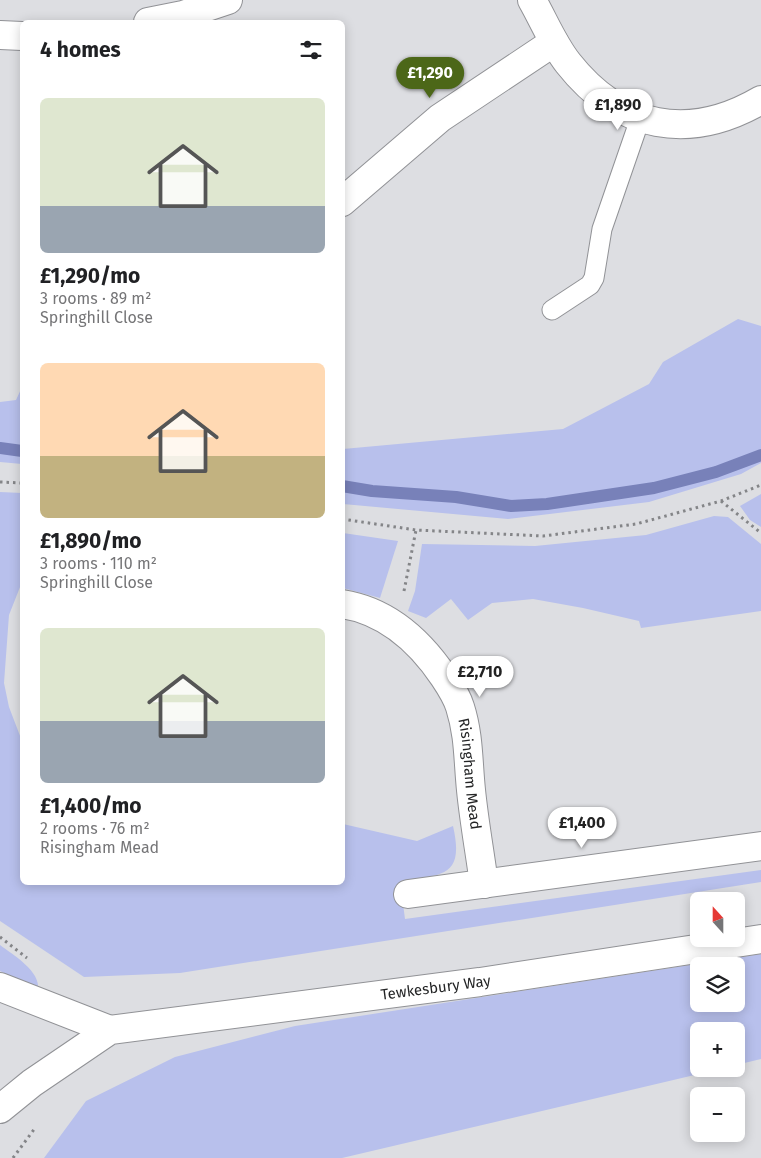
<!DOCTYPE html>
<meta charset="utf-8">
<style>
:root{--surface:#fff;--page:#f6f6f6;--text:#202124;--muted:#757577;--accent:#4c6718}
body{margin:0;font-family:"Fira Sans",sans-serif;background:var(--page);color:var(--text);height:100vh;display:flex;flex-direction:column;font-size:19px;white-space:nowrap}
*{box-sizing:border-box;margin:0}
p{font-size:16px;color:var(--muted)}
.icon{flex:none;width:28px;height:28px;fill:none;stroke:currentColor;stroke-width:2;stroke-linecap:round;stroke-linejoin:round}
.map{position:relative;flex:1;overflow:hidden}
.details{position:absolute;left:20px;top:20px;width:325px;height:865px;display:flex;flex-direction:column;background:var(--surface);border-radius:8px;box-shadow:0 2px 12px #0003}
.details>*{flex:none}
.needle{width:32px;rotate:339deg}
.tools{position:absolute;left:690px;top:892px;display:grid;gap:10px}
.tools a{display:grid;place-items:center;width:55px;height:55px;border-radius:8px;background:var(--surface);box-shadow:0 2px 12px #0003;font-size:25px}
.price{position:absolute;translate:-50% -42px;padding:0 11px;border-radius:18px;background:#fff;color:#222;font-size:16px;line-height:32px;filter:drop-shadow(0 1px 2px #0008)}
.price::after{content:'';position:absolute;left:50%;top:30px;width:15px;height:11px;margin-left:-8px;background:inherit;clip-path:polygon(0 0,100% 0,50% 100%)}
.price.current{background:var(--accent);color:#fff}
ul{padding:0;list-style:none}
li{display:grid;align-content:center;gap:10px;height:265px;padding:0 20px}
li span{display:grid;place-items:center;height:155px;border-radius:8px;color:#555}
li>.icon{margin-inline-start:auto}
span .icon{width:90px;height:90px;fill:#fffc;stroke-width:1}
li b{font-size:21px}
h2{display:flex;justify-content:space-between;align-items:center;height:60px;padding:0 20px;font-size:21px}
.map>svg:first-child{display:block}
.green{fill:#b8c0ec;fill-rule:evenodd}
.lines{fill:none;stroke-linecap:round;stroke-linejoin:round}
.stream{stroke:#7881b9;stroke-width:12}
.service-casing{stroke:#919296;stroke-width:21}
.minor-casing{stroke:#919296;stroke-width:30}
.secondary-casing{stroke:#919296;stroke-width:30}
.path{stroke:#848588;stroke-width:3;stroke-dasharray:2.5 4;stroke-linecap:butt}
.service{stroke:#fff;stroke-width:19}
.minor{stroke:#fff;stroke-width:28}
.secondary{stroke:#fff;stroke-width:28}
.labels{text-anchor:middle;dominant-baseline:central;stroke-width:4;stroke-linejoin:round;paint-order:stroke}
.street-label{font-size:15px;fill:#242526;stroke:#dddee2}
</style>
<div class="map">
<svg width="761" height="1158" viewBox="0 0 761 1158">
<rect width="100%" height="100%" fill="#dddee2"/>
<g class="green">
<path d="M738,319L761,326V463L741,474L649,502L508,519L343,504V449L563,429L649,384L663,362Z"/>
<path d="M22,387V464L0,462V402L16,400Z"/>
<path d="M0,492L22,493V582L9,615L4,683L9,707L22,741V882H342L343,824L417,841L453,826C465,878 441,875 400,881L405,919L761,870V882L180,973L84,977L0,921Z"/>
<path d="M761,494V527L750,520L740,506Z"/>
<path d="M714,516L728,517L761,544V611L641,628L639,621L583,608L533,599L492,603L468,620L451,599L426,618L408,611L415,591L422,544L535,546L646,535Z"/>
<path d="M343,533L398,541L380,598L343,588Z"/>
<path d="M0,945C13,955 41,971 38,990L0,971Z"/>
<path d="M761,954V1059L736,1065V1031H699V1069H720L342,1158H44L86,1101L175,1057L295,1026ZM699,966H736V1004H699Z"/>
</g>
<g class="lines">
<g class="stream">
<path d="M0,448L22,451"/>
<path d="M342,486L372,491L456,497L511,506L547,504L654,488L716,472L761,455"/>
</g>
<g class="service-casing">
<path id="service" d="M552,310L590,285L594,278L602,229L640,119"/>
</g>
<g class="minor-casing">
<g id="minor">
<path d="M532,0C544,21 553,44 568,63C620,129 689,142 761,100"/>
<path d="M148,22L183,15L228,0"/>
<path d="M0,35L22,36"/>
<path d="M342,202L440,118L554,42"/>
<path id="s1" d="M342,604C387,611 419,640 444,677C450,686 457,697 460,707C469,735 468,761 471,790C474,821 480,853 484,884"/>
<path d="M408,894L761,846"/>
</g>
</g>
<g class="secondary-casing">
<g id="secondary">
<path d="M0,987L110,1030"/>
<path id="s2" d="M0,1109L32,1083L110,1030L480,982L761,939"/>
</g>
</g>
<g class="path">
<path d="M0,482L22,483"/>
<path d="M721,501L761,533"/>
<path d="M342,519L416,530L543,536L636,524L721,501L761,485"/>
<path d="M404,591L416,530"/>
<path d="M0,937L27,958"/>
<path d="M13,1158L35,1128"/>
</g>
<use href="#service" class="service"/>
<use href="#minor" class="minor"/>
<use href="#secondary" class="secondary"/>
</g>
<g class="labels">
<g class="street-label">
<text stroke="none"><textPath href="#s1" startOffset="231">Risingham Mead</textPath></text>
<text stroke="none"><textPath href="#s2" startOffset="464">Tewkesbury Way</textPath></text>
</g>
</g>
</svg>
<div class="tools">
<a><svg class="needle" viewBox="-14 -14 28 28"><path d="M0-13l5 13h-10z" fill="#e53935"/><path d="M0 13l5-13h-10z" fill="#757577"/></svg></a>
<a><svg class="icon" aria-label="layers" viewBox="0 0 24 24"><path d="M12 4l9 5-9 5-9-5zM3 14l9 5 9-5"/></svg></a>
<a>+</a>
<a>−</a>
</div>
<b class="price current" style="left:430px;top:99px">£1,290</b>
<b class="price" style="left:618px;top:131px">£1,890</b>
<b class="price" style="left:480px;top:698px">£2,710</b>
<b class="price" style="left:582px;top:849px">£1,400</b>
<section class="details">
<h2>4 homes<svg class="icon" aria-label="filters" viewBox="0 0 24 24"><path d="M4 7h16M4 17h16"/><circle cx="9" cy="7" r="2"/><circle cx="15" cy="17" r="2"/></svg></h2>
<ul>
<li><span style="background:linear-gradient(#dfe7d0 70%,#9aa5b1 0)"><svg class="icon" aria-label="home" viewBox="0 0 24 24"><path d="M3 11l9-7 9 7M6 9v11h12V9"/></svg></span><div><b>£1,290/mo</b><p>3 rooms · 89 m²</p><p>Springhill Close</p></div></li>
<li><span style="background:linear-gradient(#ffd9b3 60%,#c2b280 0)"><svg class="icon" aria-label="home" viewBox="0 0 24 24"><path d="M3 11l9-7 9 7M6 9v11h12V9"/></svg></span><div><b>£1,890/mo</b><p>3 rooms · 110 m²</p><p>Springhill Close</p></div></li>
<li><span style="background:linear-gradient(#dfe7d0 60%,#9aa5b1 0)"><svg class="icon" aria-label="home" viewBox="0 0 24 24"><path d="M3 11l9-7 9 7M6 9v11h12V9"/></svg></span><div><b>£1,400/mo</b><p>2 rooms · 76 m²</p><p>Risingham Mead</p></div></li>
</ul>
</section>
</div>
